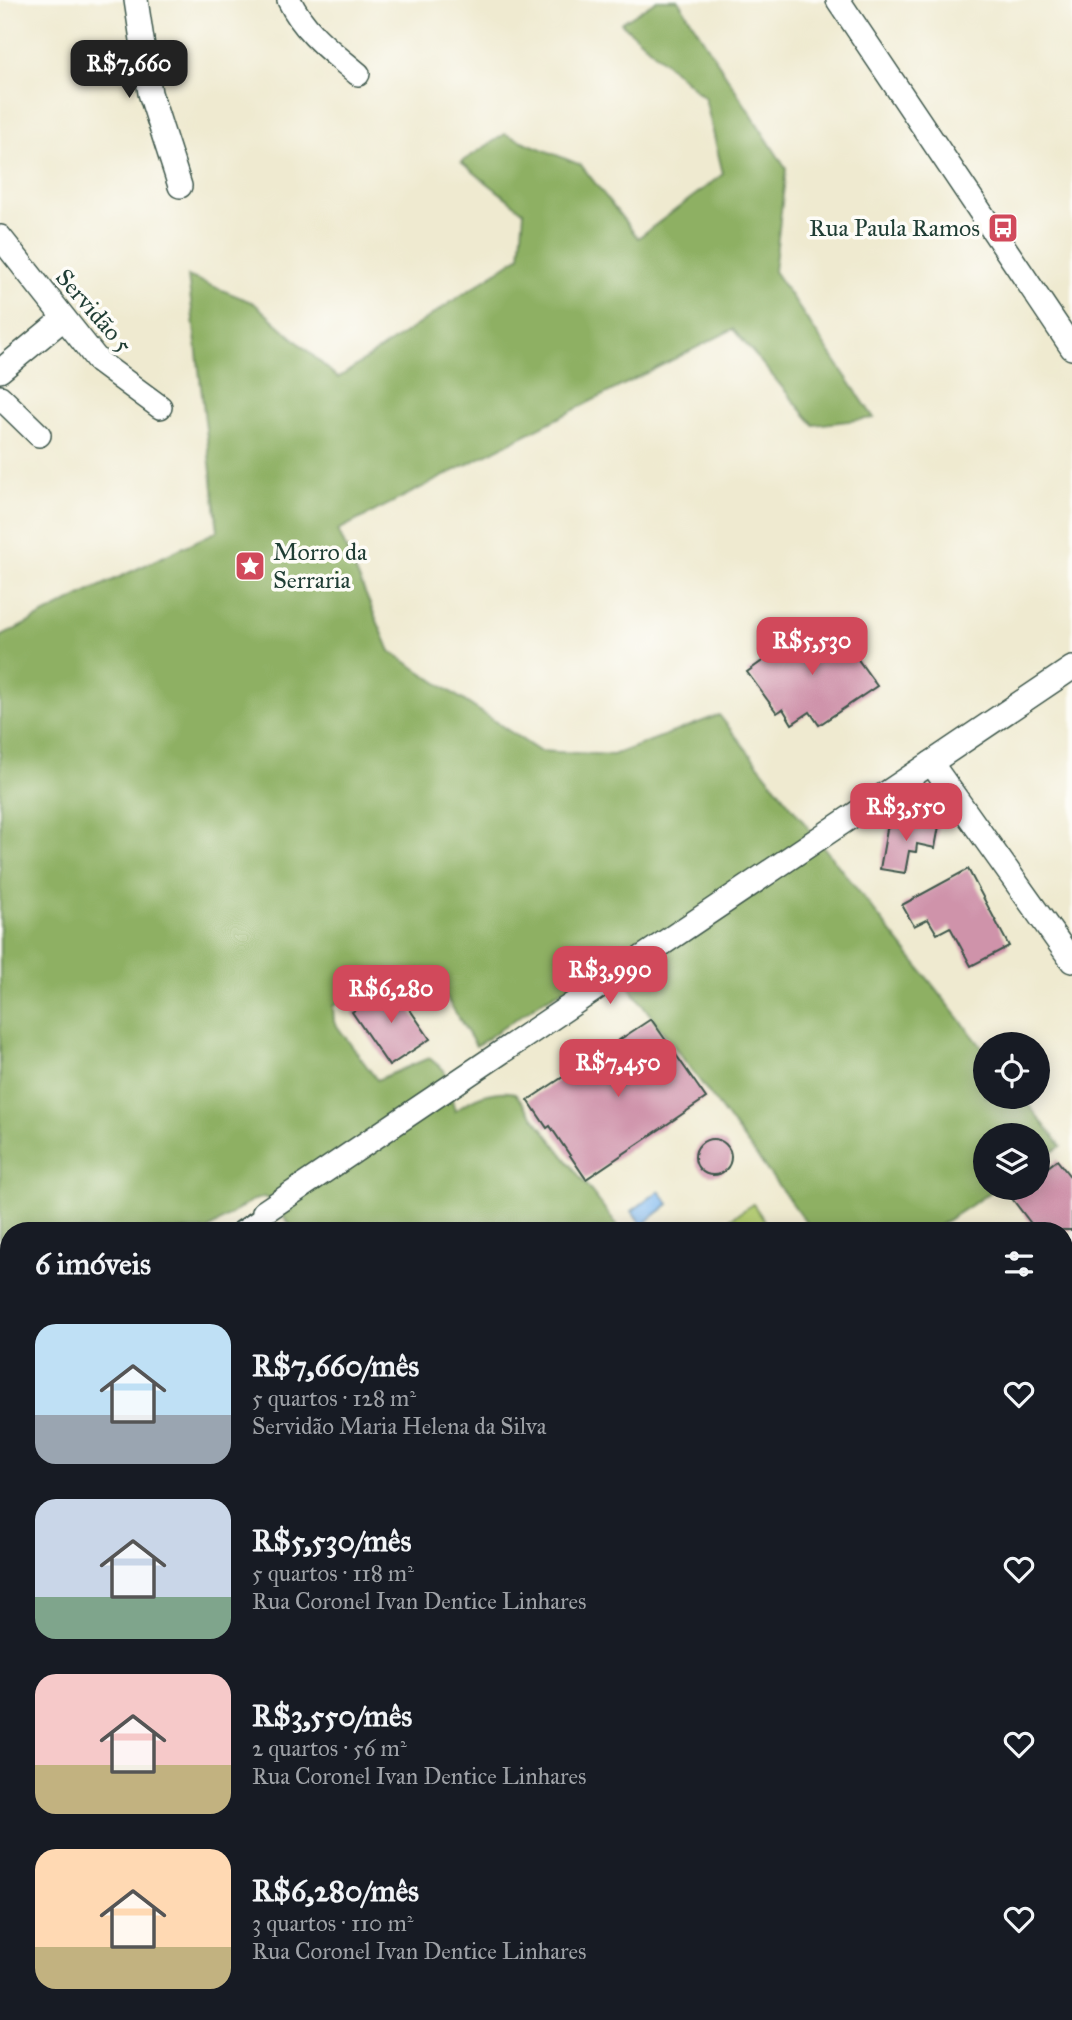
<!DOCTYPE html>
<html lang="pt">
<meta charset="utf-8">
<style>
:root{--surface:#171b24;--page:#20242c;--text:#f1f3f6;--muted:#9ea1a6;--accent:#d1495b}
body{margin:0;font-family:"IM FELL Great Primer",serif;background:var(--page);color:var(--text);height:100vh;display:flex;flex-direction:column;font-size:26px;white-space:nowrap}
*{box-sizing:border-box;margin:0}
p{font-size:23px;color:var(--muted)}
.icon{flex:none;width:38px;height:38px;fill:none;stroke:currentColor;stroke-width:2;stroke-linecap:round;stroke-linejoin:round}
.map{position:relative;flex:1;overflow:hidden}
.drawer{position:absolute;left:0px;top:1222px;width:1073px;height:800px;display:flex;flex-direction:column;background:var(--surface);border-radius:28px 28px 0 0;box-shadow:0 4px 18px #0003}
.drawer>*{flex:none}
.tools{position:absolute;left:973px;top:1032px;display:grid;gap:14px}
.tools a{display:grid;place-items:center;width:77px;height:77px;border-radius:50%;background:var(--surface);box-shadow:0 4px 18px #0003;font-size:35px}
.price{position:absolute;translate:-50% -60px;padding:0 16px;border-radius:14px;background:var(--accent);color:#fff;font-size:23px;line-height:46px;filter:drop-shadow(0 2px 4px #0008)}
.price::after{content:'';position:absolute;left:50%;top:42px;width:21px;height:16px;margin-left:-10px;background:inherit;clip-path:polygon(0 0,100% 0,50% 100%)}
.price.selected{background:#222;color:#fff}
ul{padding:0;list-style:none}
li{display:flex;align-items:center;gap:21px;height:175px;padding:0 35px}
li span{display:grid;place-items:center;flex:none;width:196px;height:140px;border-radius:21px;color:#555}
li>.icon{margin-inline-start:auto}
span .icon{width:84px;height:84px;fill:#fffc;stroke-width:1}
li b{font-size:30px}
h2{display:flex;justify-content:space-between;align-items:center;height:84px;padding:0 35px;font-size:30px}
.map>svg:first-child{display:block}
.green{fill:#b3cc71;stroke:#698452;stroke-width:2}
.forest{fill:#8eb063;stroke:#56764c;stroke-width:2}
.water{fill:#80b9f0;stroke:#507b92;stroke-width:2}
.building{fill:#cf93aa}
.lines{fill:none;stroke-linecap:round;stroke-linejoin:round}
.service-casing{stroke:#3e574b;stroke-width:16}
.minor-casing{stroke:#3e574b;stroke-width:26}
.service{stroke:#fff;stroke-width:12}
.minor{stroke:#fff;stroke-width:23}
.labels{text-anchor:middle;dominant-baseline:central;stroke-width:7;stroke-linejoin:round;paint-order:stroke}
.poi-label{font-size:24px;fill:#1f3d34;stroke:#fdfcf7;text-anchor:end}
.street-label{font-size:24px;fill:#1f3d34;stroke:#fdfcf7}
</style>
<div class="map">
<svg width="1072" height="2020" viewBox="0 0 1072 2020">
<rect width="100%" height="100%" fill="#fdfcf7"/>
<filter id="ink" filterUnits="userSpaceOnUse"><feTurbulence type="fractalNoise" baseFrequency=".0143" numOctaves="2"/><feDisplacementMap in="SourceGraphic" scale="14" xChannelSelector="R" yChannelSelector="G"/><feConvolveMatrix kernelMatrix="1 2 1 2 8 2 1 2 1" color-interpolation-filters="sRGB"/></filter>
<filter id="wash" filterUnits="userSpaceOnUse"><feTurbulence type="fractalNoise" baseFrequency=".00686" numOctaves="4" result="noise"/><feDisplacementMap in="SourceGraphic" scale="28" xChannelSelector="R" yChannelSelector="G"/><feGaussianBlur stdDeviation="1.57" result="paint"/><feColorMatrix in="noise" values="0 0 0 0 0 0 0 0 0 0 0 0 0 0 0 0 0 1.4 0 .05"/><feComposite in="paint" operator="in"/></filter>
<g filter="url(#wash)">
<rect width="100%" height="100%" fill="#efead0"/>
<path class="green" d="M753,1204L771,1230H713Z"/>
<g class="forest">
<path d="M657,0H678L786,169L774,271L874,418L814,425L733,329L338,530L390,651L539,751L613,755L719,715L985,1051V1097H1022L1061,1146L1038,1161V1136H985V1188H997L932,1230H812L612,964L542,1001L476,1046L441,989L409,990L382,978L333,1006L334,1022L377,1080L429,1058L444,1070L455,1111C471,1098 494,1088 515,1093L621,1230H294L272,1201L264,1197L251,1201L207,1230H9V1363L0,1369V637L92,590L218,531L188,276L254,303L338,378L520,256L524,212L461,162L505,134L581,165L638,238L723,174L705,98L621,23Z"/>
<path d="M0,1400L9,1413V1550L0,1537Z"/>
</g>
<path class="water" d="M659,1191L669,1204L642,1225L632,1211Z"/>
<g id="blocks">
<g class="building">
<path d="M812,625L820,637L836,629L877,686L819,725L810,712L792,724L783,709L777,713L747,672Z"/>
<path d="M901,819L939,826L935,848L917,844L916,852L909,851L905,873L880,869L887,829Z"/>
<path d="M968,869L1009,946L971,966L950,927L937,934L928,919L914,926L902,905Z"/>
<path d="M393,985L430,1039L389,1066L352,1012Z"/>
<path d="M651,1019L706,1098L586,1179L550,1126L547,1128L528,1100Z"/>
<circle cx="713" cy="1157" r="18"/>
<path d="M1057,1160L1072,1179V1230H1036L1010,1196L1020,1188H1038V1175Z"/>
</g>
</g>
</g>
<g filter="url(#ink)">
<use href="#blocks" fill-opacity="0" stroke="#3e574b" stroke-width="2"/>
<g class="lines">
<g class="service-casing">
<g id="service">
<path d="M237,1230L264,1212"/>
<path d="M9,1385L5,1391L9,1406"/>
<path d="M904,2012L910,2020"/>
<path d="M601,2020L610,2012"/>
<path d="M681,2020L684,2012"/>
<path d="M832,2020L837,2016"/>
</g>
</g>
<g class="minor-casing">
<g id="minor">
<path d="M136,0L150,93L180,186"/>
<path d="M289,0C305,33 331,51 358,74"/>
<path d="M838,0L1072,348"/>
<path d="M0,237L99,362L160,407"/>
<path d="M0,371L63,319"/>
<path d="M0,397L39,435"/>
<path d="M931,763L1072,961"/>
<path d="M264,1212L1072,668"/>
<path d="M0,1649L9,1656"/>
<path d="M290,2020L300,2012"/>
</g>
</g>
<use href="#service" class="service"/>
<use href="#minor" class="minor"/>
</g>
</g>
<defs>
<g id="bus-square" transform="scale(1.575)"><rect x="-9" y="-9" width="18" height="18" rx="4" fill="#d1495b" stroke="#fdfcf7"/><path d="M-5-6H5V4H4V6H2V4H-2V6H-4V4H-5ZM-3.5-4V0h7V-4ZM-3.5 1.2v1.5H-2V1.2ZM2 1.2v1.5H3.5V1.2Z" fill="#fff"/></g>
<g id="sight-square" transform="scale(1.575)"><rect x="-9" y="-9" width="18" height="18" rx="4" fill="#d1495b" stroke="#fdfcf7"/><path d="M0-6L1.8-2.2L6-1.7L2.9 1.2L3.7 5.4L0 3.3L-3.7 5.4L-2.9 1.2L-6-1.7L-1.8-2.2Z" fill="#fff"/></g>
</defs>
<g fill-rule="evenodd">
<use href="#bus-square" x="1003" y="228"/>
<use href="#sight-square" x="250" y="566"/>
</g>
<g class="labels">
<g class="poi-label">
<text x="980" y="228">Rua Paula Ramos</text>
<text x="273" y="552" text-anchor="start">Morro da<tspan x="273" dy="28">Serraria</tspan></text>
</g>
<g class="street-label">
<text transform="translate(94 311) rotate(49)">Servidão 5</text>
</g>
</g>
</svg>
<div class="tools">
<a><svg class="icon" aria-label="locate" viewBox="0 0 24 24"><circle cx="12" cy="12" r="6"/><path d="M12 2v4M12 18v4M2 12h4M18 12h4"/></svg></a>
<a><svg class="icon" aria-label="layers" viewBox="0 0 24 24"><path d="M12 4l9 5-9 5-9-5zM3 14l9 5 9-5"/></svg></a>
</div>
<b class="price selected" style="left:129px;top:100px">R$7,660</b>
<b class="price" style="left:812px;top:677px">R$5,530</b>
<b class="price" style="left:906px;top:843px">R$3,550</b>
<b class="price" style="left:610px;top:1006px">R$3,990</b>
<b class="price" style="left:391px;top:1025px">R$6,280</b>
<b class="price" style="left:618px;top:1099px">R$7,450</b>
<section class="drawer">
<h2>6 imóveis<svg class="icon" aria-label="filters" viewBox="0 0 24 24"><path d="M4 7h16M4 17h16"/><circle cx="9" cy="7" r="2"/><circle cx="15" cy="17" r="2"/></svg></h2>
<ul>
<li><span style="background:linear-gradient(#bfe0f5 65%,#9aa5b1 0)"><svg class="icon" aria-label="home" viewBox="0 0 24 24"><path d="M3 11l9-7 9 7M6 9v11h12V9"/></svg></span><div><b>R$7,660/mês</b><p>5 quartos · 128 m²</p><p>Servidão Maria Helena da Silva</p></div><svg class="icon" aria-label="heart" viewBox="0 0 24 24"><path d="M12 20l-8-8c-3-5 5-10 8-4 3-6 11-1 8 4z"/></svg></li>
<li><span style="background:linear-gradient(#c9d6e8 70%,#7fa58c 0)"><svg class="icon" aria-label="home" viewBox="0 0 24 24"><path d="M3 11l9-7 9 7M6 9v11h12V9"/></svg></span><div><b>R$5,530/mês</b><p>5 quartos · 118 m²</p><p>Rua Coronel Ivan Dentice Linhares</p></div><svg class="icon" aria-label="heart" viewBox="0 0 24 24"><path d="M12 20l-8-8c-3-5 5-10 8-4 3-6 11-1 8 4z"/></svg></li>
<li><span style="background:linear-gradient(#f6c9c9 65%,#c2b280 0)"><svg class="icon" aria-label="home" viewBox="0 0 24 24"><path d="M3 11l9-7 9 7M6 9v11h12V9"/></svg></span><div><b>R$3,550/mês</b><p>2 quartos · 56 m²</p><p>Rua Coronel Ivan Dentice Linhares</p></div><svg class="icon" aria-label="heart" viewBox="0 0 24 24"><path d="M12 20l-8-8c-3-5 5-10 8-4 3-6 11-1 8 4z"/></svg></li>
<li><span style="background:linear-gradient(#ffd9b3 70%,#c2b280 0)"><svg class="icon" aria-label="home" viewBox="0 0 24 24"><path d="M3 11l9-7 9 7M6 9v11h12V9"/></svg></span><div><b>R$6,280/mês</b><p>3 quartos · 110 m²</p><p>Rua Coronel Ivan Dentice Linhares</p></div><svg class="icon" aria-label="heart" viewBox="0 0 24 24"><path d="M12 20l-8-8c-3-5 5-10 8-4 3-6 11-1 8 4z"/></svg></li>
</ul>
</section>
</div>
